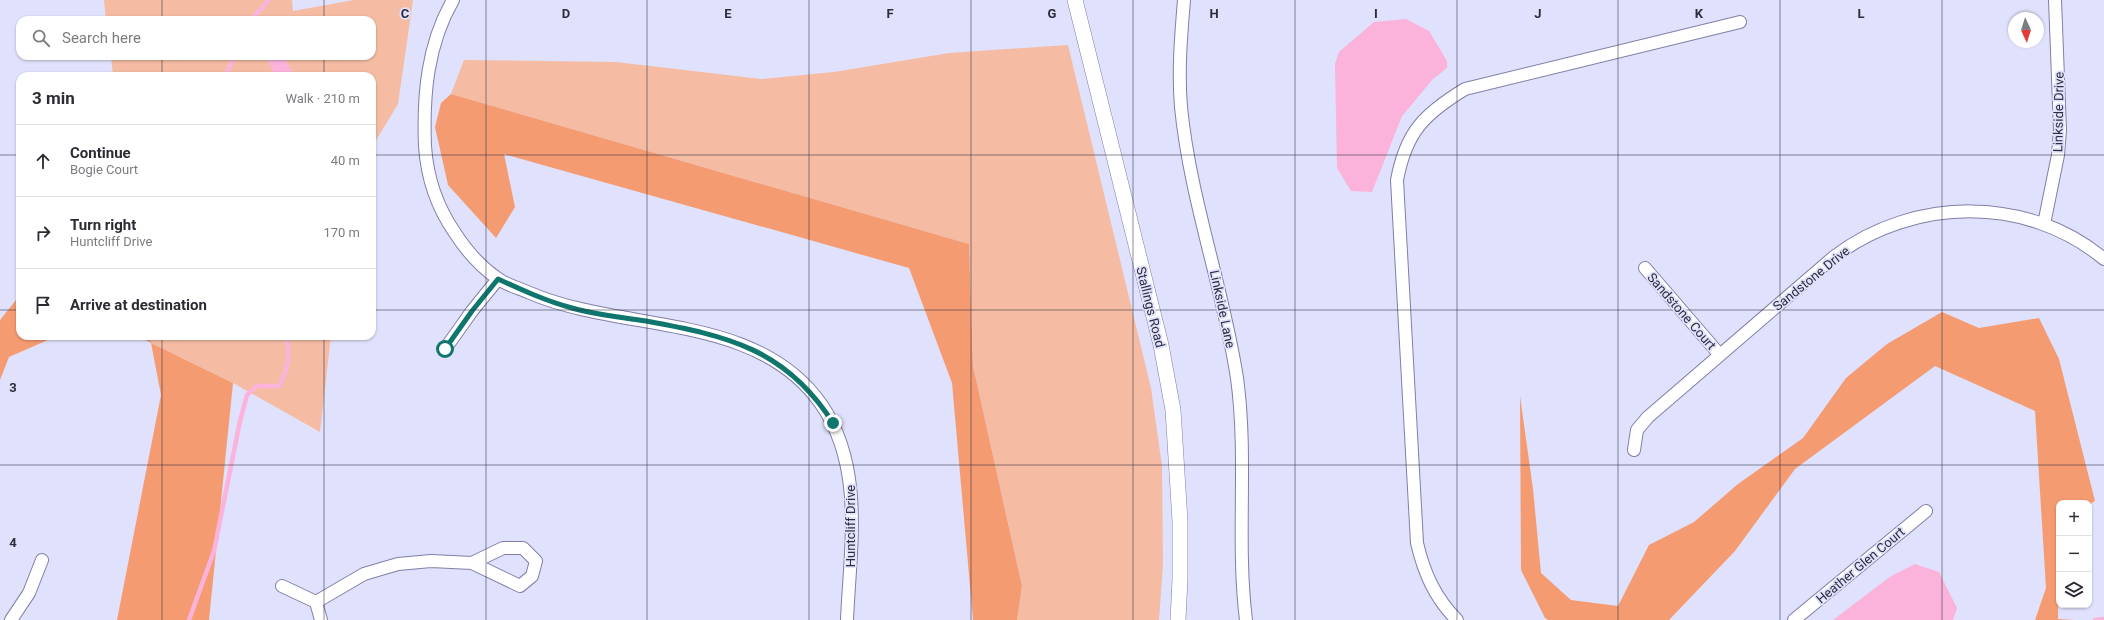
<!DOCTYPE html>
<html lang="en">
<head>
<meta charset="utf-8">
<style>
  :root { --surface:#fff; --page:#f2f2f3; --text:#2b2b33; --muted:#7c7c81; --line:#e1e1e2 }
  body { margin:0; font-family:Roboto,sans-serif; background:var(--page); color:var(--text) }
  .controls { position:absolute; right:12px; bottom:12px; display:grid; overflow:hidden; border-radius:8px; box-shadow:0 1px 3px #0004 }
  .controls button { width:36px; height:36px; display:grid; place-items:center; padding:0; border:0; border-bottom:1px solid var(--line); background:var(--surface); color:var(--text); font:20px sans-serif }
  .compass { position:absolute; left:2008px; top:12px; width:36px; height:36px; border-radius:50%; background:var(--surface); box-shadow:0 1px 3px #0004; rotate:176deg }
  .stop { position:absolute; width:12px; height:12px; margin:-9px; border:3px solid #0f766e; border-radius:50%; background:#fff }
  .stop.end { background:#0f766e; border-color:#fff; box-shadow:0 1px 4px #0008 }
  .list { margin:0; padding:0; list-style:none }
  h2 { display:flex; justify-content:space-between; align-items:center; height:52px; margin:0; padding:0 16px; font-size:17px }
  h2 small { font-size:13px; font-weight:400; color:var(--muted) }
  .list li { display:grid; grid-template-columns:26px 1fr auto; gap:12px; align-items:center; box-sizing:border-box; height:72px; padding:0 16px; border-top:1px solid var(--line) }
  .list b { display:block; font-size:15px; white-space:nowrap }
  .list p { margin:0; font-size:13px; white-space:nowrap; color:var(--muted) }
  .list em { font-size:13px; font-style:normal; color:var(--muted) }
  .icon { flex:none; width:22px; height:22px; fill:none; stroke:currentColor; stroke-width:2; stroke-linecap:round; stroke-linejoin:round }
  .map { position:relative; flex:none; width:2104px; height:620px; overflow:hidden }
  .search { position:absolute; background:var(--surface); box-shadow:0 1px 3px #0004; left:16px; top:16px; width:360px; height:44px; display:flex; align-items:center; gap:10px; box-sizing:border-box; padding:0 14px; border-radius:12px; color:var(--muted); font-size:15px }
  .panel { position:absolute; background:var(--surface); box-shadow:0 1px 3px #0004; left:16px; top:72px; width:360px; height:268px; border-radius:12px }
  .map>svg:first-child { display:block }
  .green { fill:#f5bca3 }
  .forest { fill:#f59b72 }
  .water { fill:#fbb3db }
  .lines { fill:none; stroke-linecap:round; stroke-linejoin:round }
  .stream { stroke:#fbb3db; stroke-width:4.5 }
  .minor-casing { stroke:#807fa9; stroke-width:14 }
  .tertiary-casing { stroke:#807fa9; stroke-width:16 }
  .minor { stroke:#fff; stroke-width:12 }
  .tertiary { stroke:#fff; stroke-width:15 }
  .route { stroke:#0f766e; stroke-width:5 }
  .grid { fill:none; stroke:#2d2d3e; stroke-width:1; stroke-opacity:0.55 }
  .labels { text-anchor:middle; stroke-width:3.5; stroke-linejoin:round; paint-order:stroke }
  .street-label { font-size:13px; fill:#2d2d3e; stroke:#e0e1fc }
  .grid-label { font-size:13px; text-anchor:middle; font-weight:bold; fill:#2d2d3e; stroke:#e0e1fc; stroke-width:3.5; stroke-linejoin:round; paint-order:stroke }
</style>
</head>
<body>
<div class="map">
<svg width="2104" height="620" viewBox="0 0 2104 620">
  <rect width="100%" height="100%" fill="#e0e1fc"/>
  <g class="green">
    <polygon points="104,0 292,0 293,11 354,0 413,0 398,104 372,147 372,76 113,76 111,56 372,56 372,20 106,20"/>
    <polygon points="1068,45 1151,388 1162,466 1163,564 1159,620 1017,620 1022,586 973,366 969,244 451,94 464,60 616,62 761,79 834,72 949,53"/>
    <polygon points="150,336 331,336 320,432 233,383 151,343"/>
  </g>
  <g class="forest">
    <polygon points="451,94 969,244 973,366 1022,586 1017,620 973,620 952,383 909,268 504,154 515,207 496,238 448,185 435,127 441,103"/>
    <polygon points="20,295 20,336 57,336 9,357 0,380 0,320"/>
    <polygon points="1942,312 1979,328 2039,318 2059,359 2095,501 2089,505 2089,503 2059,503 2058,619 2074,620 2035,620 2046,588 2035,411 1935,366 1795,469 1735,551 1669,620 1548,620 1545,618 1521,570 1520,396 1533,489 1541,573 1571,600 1618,606 1649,545 1694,522 1738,484 1803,438 1846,378 1887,344"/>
    <polygon points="139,336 150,336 151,343 233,383 209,620 117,620 161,395 151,343"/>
  </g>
  <g class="water">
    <polygon points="1406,19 1429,31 1447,61 1447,68 1433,79 1402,116 1372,192 1351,191 1337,168 1335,64 1339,52 1374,22"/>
    <polygon points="266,56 283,56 295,76 275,76"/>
    <polygon points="1915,564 1939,572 1957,608 1953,620 1833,620 1891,576"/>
  </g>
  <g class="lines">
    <g class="stream">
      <polyline points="251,20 269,0"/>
      <polyline points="225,76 235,56"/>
      <path d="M189,620l25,-69 26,-130 7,-26 10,-9h22c10,-17 10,-31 8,-50"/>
      <polyline points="2095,620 2104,619"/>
    </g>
    <g class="minor-casing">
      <g id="minor">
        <path d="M453,0c-26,45 -30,96 -28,146 2,31 12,61 30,87 11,17 26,34 42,45 9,7 22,10 33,15 93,40 227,19 291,111 44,63 29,144 26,216"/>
        <path d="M1184,0c-3,36 -6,71 -3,107 9,92 42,180 56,271 11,80 -1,162 9,242"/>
        <polyline points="2044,224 2058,155 2060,130 2055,0"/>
        <polyline points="1645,268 1719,354"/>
        <polyline points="445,349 472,311 498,279"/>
        <path d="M1634,450l3,-20 11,-13 187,-161c79,-59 192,-61 269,3"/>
        <polyline points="282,586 316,602 321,620"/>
        <polyline points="316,602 364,574 398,564 431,561 472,563 520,586 532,576 536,561 523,548 503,548 472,563"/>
        <polyline points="11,620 29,593 42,560"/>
        <path d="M1457,620c-22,-22 -33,-47 -40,-77l-20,-363c9,-48 27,-66 68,-91l275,-67"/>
        <polyline points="1794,620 1926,511"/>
      </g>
    </g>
    <g class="tertiary-casing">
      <polyline id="tertiary" points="1075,0 1161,345 1173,410 1180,521 1180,579 1178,620"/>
    </g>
    <use href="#minor" class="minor"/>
    <use href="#tertiary" class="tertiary"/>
  </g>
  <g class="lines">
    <path class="route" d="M445,349l27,-38 26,-32c24,11 48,22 74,29 24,7 49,9 74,13 82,15 140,28 187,102"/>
  </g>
  <path class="grid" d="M162,0v20M324,0v20M486,0v620M647,0v620M809,0v620M971,0v620M1133,0v620M1295,0v620M1457,0v620M1618,0v620M1780,0v620M1942,0v620M162,56v20M324,56v20M0,155h20M372,155h1732M0,310h20M372,310h1732M162,336v284M324,336v284M0,465h2104"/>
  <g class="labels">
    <g class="street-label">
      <text transform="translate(2058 112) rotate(-89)" y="5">Linkside Drive</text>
      <text transform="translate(1811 278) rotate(-39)" y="5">Sandstone Drive</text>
      <text transform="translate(1151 307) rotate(76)" y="5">Stallings Road</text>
      <text transform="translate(1223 309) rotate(78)" y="5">Linkside Lane</text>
      <text transform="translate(1682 311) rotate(49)" y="5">Sandstone Court</text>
      <text transform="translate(850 526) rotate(-90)" y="5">Huntcliff Drive</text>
      <text transform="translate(1860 565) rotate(-40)" y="5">Heather Glen Court</text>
    </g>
  </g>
  <g class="grid-label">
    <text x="405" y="18">C</text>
    <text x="566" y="18">D</text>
    <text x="728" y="18">E</text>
    <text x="890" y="18">F</text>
    <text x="1052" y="18">G</text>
    <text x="1214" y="18">H</text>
    <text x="1376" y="18">I</text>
    <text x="1538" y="18">J</text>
    <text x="1699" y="18">K</text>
    <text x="1861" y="18">L</text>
    <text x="13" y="392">3</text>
    <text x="13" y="547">4</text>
  </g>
</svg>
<div class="controls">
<button>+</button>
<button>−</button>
<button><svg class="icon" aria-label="layers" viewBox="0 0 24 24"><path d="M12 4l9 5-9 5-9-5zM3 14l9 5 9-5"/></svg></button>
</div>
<svg class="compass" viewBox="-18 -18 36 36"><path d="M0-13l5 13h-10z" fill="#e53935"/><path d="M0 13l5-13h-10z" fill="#7c7c81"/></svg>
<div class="stop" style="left:445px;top:349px"></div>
<div class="stop end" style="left:833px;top:423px"></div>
<div class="search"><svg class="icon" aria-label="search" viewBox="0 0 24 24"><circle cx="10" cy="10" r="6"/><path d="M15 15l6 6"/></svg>Search here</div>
<section class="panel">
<h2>3 min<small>Walk · 210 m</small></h2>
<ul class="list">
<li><svg class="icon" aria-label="ahead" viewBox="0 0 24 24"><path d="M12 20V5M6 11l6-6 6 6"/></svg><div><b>Continue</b><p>Bogie Court</p></div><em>40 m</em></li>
<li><svg class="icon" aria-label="right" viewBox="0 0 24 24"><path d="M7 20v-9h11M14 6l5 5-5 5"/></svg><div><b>Turn right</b><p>Huntcliff Drive</p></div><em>170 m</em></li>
<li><svg class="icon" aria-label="arrive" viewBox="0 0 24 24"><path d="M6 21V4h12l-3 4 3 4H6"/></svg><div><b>Arrive at destination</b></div></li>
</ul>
</section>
</div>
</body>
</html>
